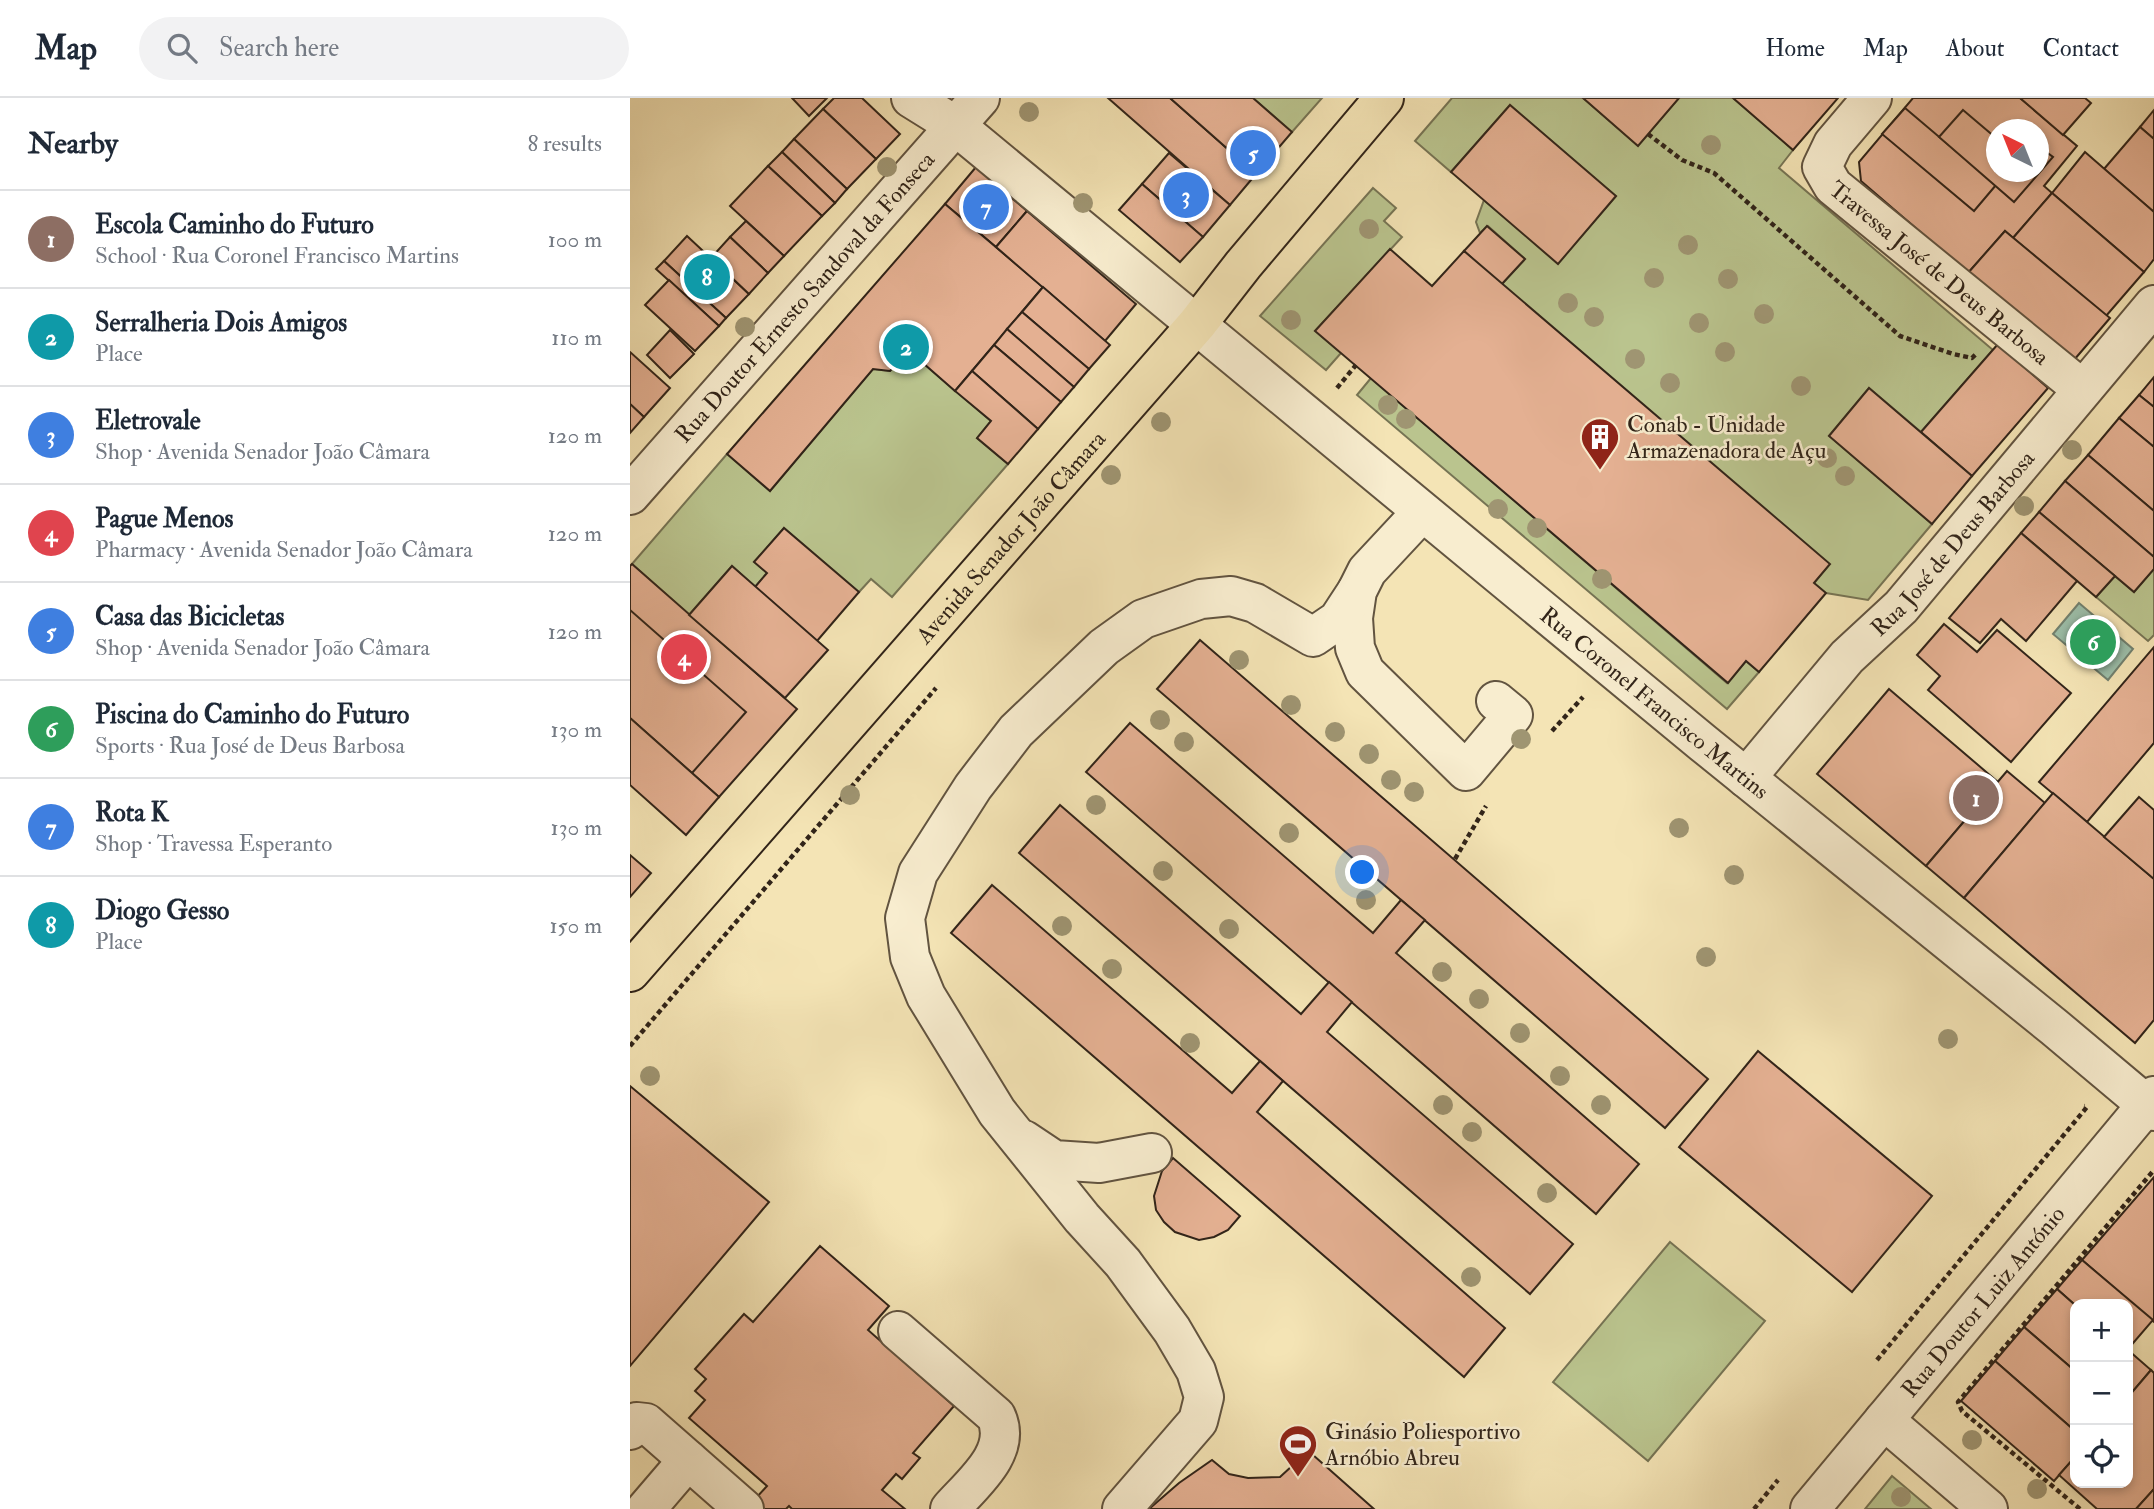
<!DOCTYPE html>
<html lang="en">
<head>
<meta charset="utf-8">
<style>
  :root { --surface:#fff; --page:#f2f2f3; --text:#1f2937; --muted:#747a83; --line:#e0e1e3; --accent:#ea580c }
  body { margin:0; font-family:"IM FELL Double Pica",serif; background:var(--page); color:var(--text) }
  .controls { position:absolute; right:21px; bottom:21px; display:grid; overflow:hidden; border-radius:14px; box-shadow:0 4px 10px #0003 }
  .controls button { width:63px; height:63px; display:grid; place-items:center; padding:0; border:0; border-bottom:2px solid var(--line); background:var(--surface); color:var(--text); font:35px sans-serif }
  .compass { position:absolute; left:1356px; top:21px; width:63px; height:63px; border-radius:50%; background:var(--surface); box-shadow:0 4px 10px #0003; rotate:317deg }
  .you { position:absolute; left:733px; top:775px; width:24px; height:24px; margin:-18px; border:5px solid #fff; border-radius:50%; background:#1a73e8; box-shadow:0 0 0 10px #1a73e833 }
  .badge { display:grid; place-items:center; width:46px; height:46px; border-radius:50%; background:var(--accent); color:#fff; font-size:23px; font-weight:700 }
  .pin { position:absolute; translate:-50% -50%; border:4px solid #fff; box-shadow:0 2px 7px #0006 }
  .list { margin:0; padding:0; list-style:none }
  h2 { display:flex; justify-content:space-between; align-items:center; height:91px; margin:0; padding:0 28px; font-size:30px }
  h2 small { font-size:23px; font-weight:400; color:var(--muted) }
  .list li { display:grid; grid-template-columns:46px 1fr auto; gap:21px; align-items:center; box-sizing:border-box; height:98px; padding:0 28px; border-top:2px solid var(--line) }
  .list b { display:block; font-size:26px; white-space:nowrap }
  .list p { margin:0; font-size:23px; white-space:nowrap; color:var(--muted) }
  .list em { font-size:23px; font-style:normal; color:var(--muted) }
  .icon { flex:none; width:38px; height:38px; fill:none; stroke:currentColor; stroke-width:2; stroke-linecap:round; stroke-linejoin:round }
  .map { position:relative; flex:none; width:1524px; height:1411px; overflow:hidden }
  header { display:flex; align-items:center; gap:42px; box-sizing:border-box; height:98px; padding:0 35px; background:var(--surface); border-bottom:2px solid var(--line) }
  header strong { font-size:33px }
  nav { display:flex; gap:38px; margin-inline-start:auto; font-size:24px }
  .search { width:490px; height:63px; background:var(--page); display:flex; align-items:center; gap:18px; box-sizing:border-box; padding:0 24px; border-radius:38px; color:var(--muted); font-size:26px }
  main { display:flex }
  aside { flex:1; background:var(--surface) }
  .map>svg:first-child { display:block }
  .green { fill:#bac48e; stroke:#767454; stroke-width:2 }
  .water { fill:#9cbfaa; stroke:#718170; stroke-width:2 }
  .building { fill:#e4b092; stroke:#312419; stroke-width:2; fill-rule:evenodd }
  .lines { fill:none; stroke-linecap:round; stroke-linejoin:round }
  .minor-casing { stroke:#625440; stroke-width:42 }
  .major-casing { stroke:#312419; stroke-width:42 }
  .path { stroke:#312419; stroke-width:4.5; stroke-dasharray:5 3.5; stroke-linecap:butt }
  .minor { stroke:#f8edcf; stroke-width:38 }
  .major { stroke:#f4e4b5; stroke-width:38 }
  .tree { fill:#9f9572 }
  .labels { text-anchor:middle; stroke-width:5; stroke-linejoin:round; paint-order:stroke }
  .street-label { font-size:23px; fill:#312419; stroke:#f8edcf }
  .poi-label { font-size:23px; fill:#312419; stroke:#f8edcf; text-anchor:start }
</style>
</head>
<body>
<header>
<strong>Map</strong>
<div class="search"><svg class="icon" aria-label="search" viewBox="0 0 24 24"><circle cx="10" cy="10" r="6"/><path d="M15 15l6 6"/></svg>Search here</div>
<nav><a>Home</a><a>Map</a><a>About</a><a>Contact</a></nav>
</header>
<main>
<aside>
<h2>Nearby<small>8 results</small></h2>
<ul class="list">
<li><span class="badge" style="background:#8d6e63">1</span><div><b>Escola Caminho do Futuro</b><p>School · Rua Coronel Francisco Martins</p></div><em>100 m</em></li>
<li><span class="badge" style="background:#0f9aa8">2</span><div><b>Serralheria Dois Amigos</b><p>Place</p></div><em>110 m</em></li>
<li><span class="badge" style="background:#3f7fe0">3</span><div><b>Eletrovale</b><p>Shop · Avenida Senador João Câmara</p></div><em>120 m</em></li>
<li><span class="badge" style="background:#e0444e">4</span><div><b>Pague Menos</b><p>Pharmacy · Avenida Senador João Câmara</p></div><em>120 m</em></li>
<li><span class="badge" style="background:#3f7fe0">5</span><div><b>Casa das Bicicletas</b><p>Shop · Avenida Senador João Câmara</p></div><em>120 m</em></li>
<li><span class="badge" style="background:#2e9e5b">6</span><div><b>Piscina do Caminho do Futuro</b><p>Sports · Rua José de Deus Barbosa</p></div><em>130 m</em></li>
<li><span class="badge" style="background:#3f7fe0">7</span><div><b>Rota K</b><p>Shop · Travessa Esperanto</p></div><em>130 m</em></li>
<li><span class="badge" style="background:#0f9aa8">8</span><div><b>Diogo Gesso</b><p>Place</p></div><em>150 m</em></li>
</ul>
</aside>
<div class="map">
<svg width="1524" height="1411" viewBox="0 0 1524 1411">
  <rect width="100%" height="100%" fill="#f4e4b5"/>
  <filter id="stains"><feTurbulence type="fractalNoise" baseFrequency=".00286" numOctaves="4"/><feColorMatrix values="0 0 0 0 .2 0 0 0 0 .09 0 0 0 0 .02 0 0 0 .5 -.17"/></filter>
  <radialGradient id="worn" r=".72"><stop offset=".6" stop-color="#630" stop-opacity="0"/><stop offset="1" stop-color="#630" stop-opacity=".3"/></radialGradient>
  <g class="green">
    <polygon points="623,0 692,0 662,34"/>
    <polygon points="822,0 953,0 1008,47 1049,0 1103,0 1163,52 1149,70 1363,252 1291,334 1239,290 1199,338 1302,426 1238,502 1196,495 1184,485 1199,466 871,187 895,161 858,128 850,135 846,124 854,102 928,165 986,98 880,7 821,74 785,43"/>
    <polygon points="743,90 766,110 754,123 772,139 685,233 711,255 696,272 630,218"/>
    <polygon points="278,252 361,323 347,340 378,366 262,499 241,481 229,494 154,430 124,464 137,475 125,489 102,468 59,517 2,466 97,356 140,393 243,271 260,273"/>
    <polygon points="741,280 1097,585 1116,563 1129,574 1097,611 727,297"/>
    <polygon points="1524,471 1524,537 1518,543 1466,499 1485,478 1504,494"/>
    <polygon points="1040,1144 1135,1223 1018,1363 923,1284"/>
    <polygon points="1262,1378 1301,1411 1235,1411"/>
  </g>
  <polygon class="water" points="1449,505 1503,551 1478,582 1423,536"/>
  <g class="building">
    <polygon points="162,0 197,0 179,18"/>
    <polygon points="204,0 232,0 270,36 246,61 193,11"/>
    <polygon points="478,0 540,0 626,76 600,107"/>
    <polygon points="540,0 623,0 662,34 626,76"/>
    <polygon points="953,0 1049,0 1008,48"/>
    <polygon points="1103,0 1208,0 1163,52"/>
    <path d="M1283,0h107l57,48 -33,40 8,7 -39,45 -8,-7 -37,42 -107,-92 -2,-19zM1366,32h42v42h-42z"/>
    <polygon points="1390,0 1455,0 1461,5 1433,37"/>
    <polygon points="880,7 986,98 928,166 821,74"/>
    <polygon points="1275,10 1366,87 1344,113 1252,36"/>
    <polygon points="193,11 246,61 217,91 164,41"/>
    <polygon points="1333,12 1366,40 1366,74 1408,74 1408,48 1423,59 1384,104 1309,39"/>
    <polygon points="1524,12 1524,41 1510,29"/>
    <polygon points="1510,29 1524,41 1524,114 1474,71"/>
    <polygon points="164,41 217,91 205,105 152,54"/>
    <polygon points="152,54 205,105 192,118 138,68"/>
    <polygon points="1455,54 1524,114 1524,161 1514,174 1422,95"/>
    <polygon points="539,55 600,107 573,139 512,86"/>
    <polygon points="138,68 192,118 154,158 100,108"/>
    <polygon points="346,69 397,113 366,149 315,106"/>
    <polygon points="512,86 573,139 550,164 489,112"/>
    <polygon points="1422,95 1514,174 1476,218 1383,140"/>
    <polygon points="315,106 413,189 325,293 278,252 260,273 243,271 140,393 97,356"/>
    <polygon points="397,113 506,206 475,243 366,149"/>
    <polygon points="116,123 154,158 138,175 100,139"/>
    <polygon points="857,128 895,161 871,187 834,153"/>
    <polygon points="1375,133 1480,220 1444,262 1338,175"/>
    <polygon points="57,138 119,196 96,220 34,163"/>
    <polygon points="100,139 138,175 119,196 81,160"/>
    <polygon points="760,151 802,188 834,153 1200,466 1184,485 1196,495 1129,574 1116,563 1098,585 685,233"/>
    <polygon points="34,163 96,220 89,228 26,171"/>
    <polygon points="39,182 89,228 65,253 15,207"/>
    <polygon points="413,189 480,247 459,271 392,214"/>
    <polygon points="392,214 459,271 444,289 377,231"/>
    <polygon points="377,231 444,289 431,304 364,247"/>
    <polygon points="40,232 64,256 40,280 17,257"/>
    <polygon points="1368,246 1418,290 1342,378 1291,334"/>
    <polygon points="364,247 431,304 408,331 342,273"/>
    <polygon points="0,254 40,290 14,319 0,306"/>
    <polygon points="342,273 408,331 378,366 347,340 361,323 325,293"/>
    <polygon points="1524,279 1524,309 1509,297"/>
    <polygon points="1239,290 1342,378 1302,426 1199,338"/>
    <polygon points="1509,297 1524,309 1524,349 1489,320"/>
    <polygon points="0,306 14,319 0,335"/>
    <polygon points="1489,320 1524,349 1524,413 1458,357"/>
    <polygon points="1458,357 1524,413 1524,459 1435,383"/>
    <polygon points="1435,383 1524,459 1524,471 1504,494 1409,414"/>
    <polygon points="1409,414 1485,478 1466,499 1391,435"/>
    <polygon points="154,430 229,494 187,543 125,489 137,475 124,464"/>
    <polygon points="1391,435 1447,483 1396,543 1371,521 1350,545 1319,520"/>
    <polygon points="2,466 167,611 89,699 0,620 0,468"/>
    <polygon points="102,468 198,552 155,600 59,517"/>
    <polygon points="0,512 116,614 62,675 0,620"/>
    <polygon points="1314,526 1347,554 1367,532 1441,595 1381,664 1298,592 1310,578 1287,557"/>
    <polygon points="570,542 1078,981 1035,1030 527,591"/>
    <polygon points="1524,549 1524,645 1457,724 1409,684"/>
    <polygon points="1259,591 1368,684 1296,768 1187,676"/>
    <polygon points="0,620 89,699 56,737 0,687"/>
    <polygon points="500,625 743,835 771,802 795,822 766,855 1009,1066 966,1116 456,674"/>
    <polygon points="1377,673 1415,705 1334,800 1296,768"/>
    <polygon points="1423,695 1524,781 1524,922 1505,945 1334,800"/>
    <polygon points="1509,699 1524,712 1524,781 1474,739"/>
    <polygon points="430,707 671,916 699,884 722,904 697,934 943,1146 900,1196 389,755"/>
    <polygon points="0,757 21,775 0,799"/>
    <polygon points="362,787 602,995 630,963 653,983 627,1014 875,1230 834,1279 321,835"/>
    <polygon points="1128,953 1302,1098 1222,1194 1049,1049"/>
    <polygon points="0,988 139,1104 0,1268"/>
    <polygon points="543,1060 610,1118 598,1132 584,1139 569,1142 545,1134 534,1124 526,1112 524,1098 532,1073"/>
    <polygon points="1524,1079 1524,1224 1452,1162"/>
    <polygon points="190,1148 259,1208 238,1232 324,1308 283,1355 290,1360 272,1381 266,1376 252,1392 275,1411 162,1411 159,1408 156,1411 116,1411 137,1388 59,1320 75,1302 65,1293 76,1281 65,1271 114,1216 123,1224"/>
    <polygon points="1452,1162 1523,1222 1498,1251 1498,1206 1445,1207 1427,1191"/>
    <polygon points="1427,1191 1445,1207 1445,1273 1394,1229"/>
    <polygon points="1394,1229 1445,1273 1445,1333 1365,1263"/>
    <polygon points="1498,1252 1521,1272 1498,1299"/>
    <polygon points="1365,1263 1445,1333 1445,1359 1424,1383 1331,1303"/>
    <polygon points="1521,1272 1524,1275 1524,1391 1506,1411 1467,1411 1429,1377 1445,1359 1445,1385 1498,1385 1498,1299"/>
    <polygon points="674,1349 744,1411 519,1411 549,1385 582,1362 599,1376 618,1380 650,1379 663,1367"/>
    <polygon points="1524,1391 1524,1411 1506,1411"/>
  </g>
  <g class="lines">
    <g class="minor-casing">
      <g id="minor">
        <path id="s1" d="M281,0l45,28 747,617 351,284 100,84"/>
        <path id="s2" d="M1242,0l-39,46 -11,23 11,19 249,203"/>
        <path id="s3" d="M0,397l350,-397"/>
        <polyline points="792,414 737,473 727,493 723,520 725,550 735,574 836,673 883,617 866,603"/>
        <path id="s4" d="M1116,680l101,-121 54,-50 253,-302"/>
        <polyline points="394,1042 424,1062 469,1065 522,1055"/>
        <path d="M268,1233l98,85c17,36 -24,68 -46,93"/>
        <polyline points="1254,1322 1358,1411"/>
        <polyline points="0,1332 7,1324 16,1325 114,1411"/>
        <polyline points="16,1411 58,1362"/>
        <polyline points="492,1411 568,1323 574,1299 566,1273 542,1232 493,1165 452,1120 367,1014 296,898 280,859 275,820 288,775 343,689 386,633 474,549 513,521 571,501 601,498 625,505 683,539 708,522 727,493"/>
        <path id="s5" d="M1180,1411l344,-413"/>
      </g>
    </g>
    <g class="major-casing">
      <g id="major">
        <path id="s6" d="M0,874l567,-648 46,-59 141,-167"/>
      </g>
    </g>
    <g class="path">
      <polyline points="1018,36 1052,62 1084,75 1270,238 1323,256 1342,260 1346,256"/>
      <polyline points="707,290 726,267"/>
      <polyline points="922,633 953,599"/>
      <polyline points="825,761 856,708"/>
      <polyline points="0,948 306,590"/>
      <polyline points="1247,1262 1457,1009 1454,1008"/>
      <polyline points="1124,1411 1148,1382"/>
      <polyline points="1450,1411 1332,1313 1328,1304 1524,1072"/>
    </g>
    <use href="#minor" class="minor"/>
    <use href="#major" class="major"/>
  </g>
  <g class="tree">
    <circle cx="399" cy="14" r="10"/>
    <circle cx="1081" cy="47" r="10"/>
    <circle cx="257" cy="69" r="10"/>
    <circle cx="453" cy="105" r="10"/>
    <circle cx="739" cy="131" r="10"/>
    <circle cx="1058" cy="147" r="10"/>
    <circle cx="1024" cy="180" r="10"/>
    <circle cx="1098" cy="181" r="10"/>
    <circle cx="938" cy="205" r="10"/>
    <circle cx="1134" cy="216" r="10"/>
    <circle cx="964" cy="219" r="10"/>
    <circle cx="661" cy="222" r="10"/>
    <circle cx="1069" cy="225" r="10"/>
    <circle cx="115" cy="229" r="10"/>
    <circle cx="1095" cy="254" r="10"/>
    <circle cx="1005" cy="261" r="10"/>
    <circle cx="1040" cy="285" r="10"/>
    <circle cx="1171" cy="288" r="10"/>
    <circle cx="758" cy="307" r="10"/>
    <circle cx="776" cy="321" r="10"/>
    <circle cx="531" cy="324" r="10"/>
    <circle cx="1442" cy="352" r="10"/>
    <circle cx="1197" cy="360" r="10"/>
    <circle cx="481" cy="377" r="10"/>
    <circle cx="1215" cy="378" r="10"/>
    <circle cx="1394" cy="408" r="10"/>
    <circle cx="868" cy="411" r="10"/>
    <circle cx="907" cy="430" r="10"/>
    <circle cx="972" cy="481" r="10"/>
    <circle cx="609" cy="562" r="10"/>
    <circle cx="661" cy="607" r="10"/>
    <circle cx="530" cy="622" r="10"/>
    <circle cx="705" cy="634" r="10"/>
    <circle cx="891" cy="641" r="10"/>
    <circle cx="554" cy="644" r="10"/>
    <circle cx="739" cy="656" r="10"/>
    <circle cx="761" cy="682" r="10"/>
    <circle cx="784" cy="694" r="10"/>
    <circle cx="220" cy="697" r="10"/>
    <circle cx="466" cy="707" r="10"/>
    <circle cx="1049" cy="730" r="10"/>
    <circle cx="659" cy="735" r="10"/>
    <circle cx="533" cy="773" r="10"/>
    <circle cx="1104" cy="777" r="10"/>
    <circle cx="736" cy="802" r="10"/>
    <circle cx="432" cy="828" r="10"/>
    <circle cx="599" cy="831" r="10"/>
    <circle cx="1076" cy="859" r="10"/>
    <circle cx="482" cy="871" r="10"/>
    <circle cx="812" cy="874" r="10"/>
    <circle cx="849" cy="901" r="10"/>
    <circle cx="890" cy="935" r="10"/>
    <circle cx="1318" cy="941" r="10"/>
    <circle cx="560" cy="945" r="10"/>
    <circle cx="20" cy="978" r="10"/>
    <circle cx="930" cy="978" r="10"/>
    <circle cx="813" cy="1007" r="10"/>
    <circle cx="971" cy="1007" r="10"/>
    <circle cx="842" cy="1034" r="10"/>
    <circle cx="917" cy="1095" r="10"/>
    <circle cx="841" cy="1179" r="10"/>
    <circle cx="1342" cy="1342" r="10"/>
    <circle cx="1407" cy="1391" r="10"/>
    <circle cx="1271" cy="1399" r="10"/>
  </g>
  <defs>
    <g id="building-pin" transform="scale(2.0125)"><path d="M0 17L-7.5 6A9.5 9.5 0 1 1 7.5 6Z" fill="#8f2418" stroke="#f8edcf"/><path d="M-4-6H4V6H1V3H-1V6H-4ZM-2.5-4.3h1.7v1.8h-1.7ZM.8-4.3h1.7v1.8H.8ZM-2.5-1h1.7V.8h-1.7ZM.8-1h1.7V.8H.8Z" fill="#fff"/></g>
    <g id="stadium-pin" transform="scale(2.0125)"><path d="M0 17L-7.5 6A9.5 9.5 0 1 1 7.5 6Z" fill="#8f2418" stroke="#f8edcf"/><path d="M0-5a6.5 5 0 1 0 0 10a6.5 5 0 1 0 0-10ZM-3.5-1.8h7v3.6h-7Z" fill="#fff"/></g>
  </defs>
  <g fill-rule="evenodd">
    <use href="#building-pin" x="970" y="339"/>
    <use href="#stadium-pin" x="668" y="1346"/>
  </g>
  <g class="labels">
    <g class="street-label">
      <text dy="8" stroke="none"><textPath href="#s2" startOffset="245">Travessa José de Deus Barbosa</textPath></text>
      <text dy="8" stroke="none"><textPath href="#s3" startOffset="264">Rua Doutor Ernesto Sandoval da Fonseca</textPath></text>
      <text dy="8" stroke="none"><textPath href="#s6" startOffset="578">Avenida Senador João Câmara</textPath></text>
      <text dy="8" stroke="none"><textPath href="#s4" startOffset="313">Rua José de Deus Barbosa</textPath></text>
      <text dy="8" stroke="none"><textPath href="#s1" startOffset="959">Rua Coronel Francisco Martins</textPath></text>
      <text dy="8" stroke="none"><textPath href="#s5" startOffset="270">Rua Doutor Luiz António</textPath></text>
    </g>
    <g class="poi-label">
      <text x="997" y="334">Conab - Unidade<tspan x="997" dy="26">Armazenadora de Açu</tspan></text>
      <text x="695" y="1341">Ginásio Poliesportivo<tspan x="695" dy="26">Arnóbio Abreu</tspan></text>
    </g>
  </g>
  <rect width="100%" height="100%" filter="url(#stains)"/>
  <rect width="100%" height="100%" fill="url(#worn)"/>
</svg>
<div class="controls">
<button>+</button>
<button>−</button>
<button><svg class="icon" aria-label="locate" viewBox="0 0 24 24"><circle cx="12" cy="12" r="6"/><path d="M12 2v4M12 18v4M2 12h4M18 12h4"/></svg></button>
</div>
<svg class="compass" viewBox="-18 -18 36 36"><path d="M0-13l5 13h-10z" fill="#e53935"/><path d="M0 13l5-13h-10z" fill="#747a83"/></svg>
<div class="you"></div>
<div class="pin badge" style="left:1346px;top:700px;background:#8d6e63">1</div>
<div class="pin badge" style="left:276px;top:249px;background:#0f9aa8">2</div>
<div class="pin badge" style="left:556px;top:97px;background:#3f7fe0">3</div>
<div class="pin badge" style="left:54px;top:559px;background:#e0444e">4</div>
<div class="pin badge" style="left:623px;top:55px;background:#3f7fe0">5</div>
<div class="pin badge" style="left:1463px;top:544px;background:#2e9e5b">6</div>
<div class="pin badge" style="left:356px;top:109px;background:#3f7fe0">7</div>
<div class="pin badge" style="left:77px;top:179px;background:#0f9aa8">8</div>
</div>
</main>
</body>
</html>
